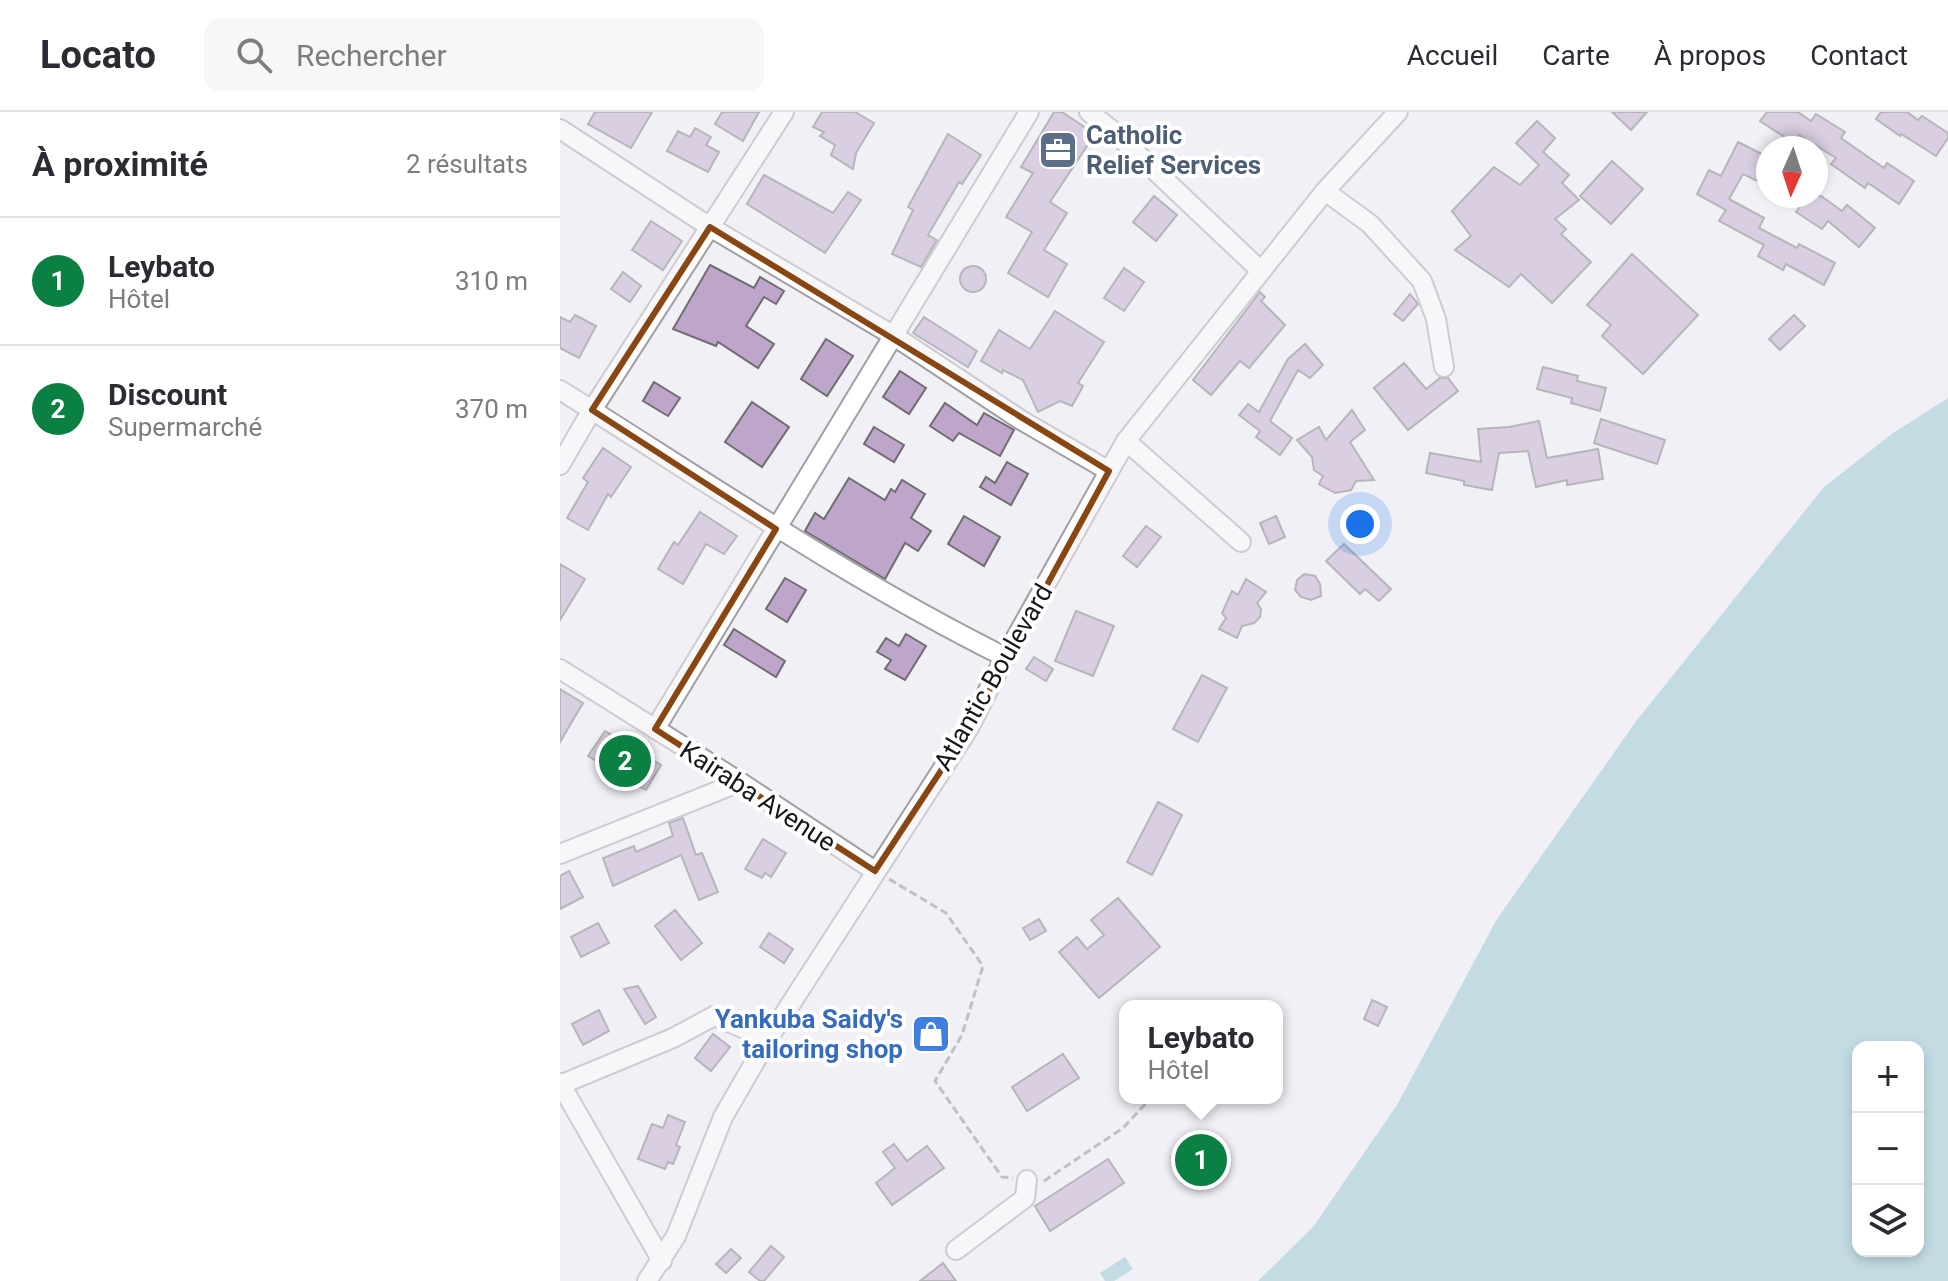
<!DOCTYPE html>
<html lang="fr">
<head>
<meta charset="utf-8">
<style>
  :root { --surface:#fff; --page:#f7f7f7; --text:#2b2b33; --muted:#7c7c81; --line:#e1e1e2; --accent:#0b8043 }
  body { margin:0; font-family:Roboto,sans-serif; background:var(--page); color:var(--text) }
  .controls { position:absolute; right:24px; bottom:24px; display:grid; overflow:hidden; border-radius:16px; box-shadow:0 4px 12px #0003 }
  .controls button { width:72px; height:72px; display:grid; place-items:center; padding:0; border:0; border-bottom:2px solid var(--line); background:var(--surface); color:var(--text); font:40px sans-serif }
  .compass { position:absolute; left:1196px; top:24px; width:72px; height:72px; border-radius:50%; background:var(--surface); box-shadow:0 4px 12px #0003; rotate:183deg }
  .you { position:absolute; left:800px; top:412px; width:28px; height:28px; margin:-20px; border:6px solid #fff; border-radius:50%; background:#1a73e8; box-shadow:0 0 0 12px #1a73e833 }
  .badge { display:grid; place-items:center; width:52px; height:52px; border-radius:50%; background:var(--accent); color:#fff; font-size:26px; font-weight:700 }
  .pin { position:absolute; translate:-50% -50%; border:4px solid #fff; box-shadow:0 2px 8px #0006 }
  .popup { position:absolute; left:559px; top:888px; width:164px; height:104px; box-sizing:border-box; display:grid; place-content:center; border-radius:16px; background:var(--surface); filter:drop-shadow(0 2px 6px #0005); font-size:26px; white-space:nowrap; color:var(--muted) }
  .popup b { font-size:30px; color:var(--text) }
  .popup::after { content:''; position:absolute; left:50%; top:100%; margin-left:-16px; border:16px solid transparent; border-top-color:var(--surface) }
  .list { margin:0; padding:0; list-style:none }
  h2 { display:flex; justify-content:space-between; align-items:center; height:104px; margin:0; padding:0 32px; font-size:34px }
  h2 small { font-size:26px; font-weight:400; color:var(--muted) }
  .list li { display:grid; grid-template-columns:52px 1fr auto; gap:24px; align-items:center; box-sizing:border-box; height:128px; padding:0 32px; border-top:2px solid var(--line) }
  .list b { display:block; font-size:30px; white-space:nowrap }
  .list p { margin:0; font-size:26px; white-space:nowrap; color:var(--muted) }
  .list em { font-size:26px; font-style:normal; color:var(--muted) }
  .icon { flex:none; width:44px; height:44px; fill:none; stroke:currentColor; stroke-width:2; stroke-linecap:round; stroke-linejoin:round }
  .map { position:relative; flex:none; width:1388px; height:1169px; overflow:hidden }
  header { display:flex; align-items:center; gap:48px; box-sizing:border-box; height:112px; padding:0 40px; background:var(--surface); border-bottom:2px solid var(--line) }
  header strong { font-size:38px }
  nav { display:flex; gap:44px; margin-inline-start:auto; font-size:28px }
  .search { width:560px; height:72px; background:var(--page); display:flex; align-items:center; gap:20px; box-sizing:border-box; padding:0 28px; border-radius:16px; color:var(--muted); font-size:30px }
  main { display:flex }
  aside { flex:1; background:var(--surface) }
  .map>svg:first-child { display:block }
  .water { fill:#8dc3ce; fill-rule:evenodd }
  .building { fill:#bea6cb; stroke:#706d71; stroke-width:2 }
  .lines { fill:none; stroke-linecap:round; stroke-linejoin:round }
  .minor-casing { stroke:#a0a0a5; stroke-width:22 }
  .path { stroke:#868589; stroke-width:3; stroke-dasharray:8 4; stroke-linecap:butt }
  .minor { stroke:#fff; stroke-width:18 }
  .marked { fill:none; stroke:#884712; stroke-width:6; stroke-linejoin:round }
  .labels { text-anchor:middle; stroke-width:8; stroke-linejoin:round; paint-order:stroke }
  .service-label { font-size:26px; font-weight:bold; fill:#4e5e75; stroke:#fff; text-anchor:start }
  .street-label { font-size:26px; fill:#171719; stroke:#fff }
  .shop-label { font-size:26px; font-weight:bold; fill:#366cbe; stroke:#fff; text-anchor:end }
</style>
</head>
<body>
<header>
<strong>Locato</strong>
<div class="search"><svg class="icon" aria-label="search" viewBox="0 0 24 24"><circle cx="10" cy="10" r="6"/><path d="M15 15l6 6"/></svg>Rechercher</div>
<nav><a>Accueil</a><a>Carte</a><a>À propos</a><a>Contact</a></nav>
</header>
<main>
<aside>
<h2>À proximité<small>2 résultats</small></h2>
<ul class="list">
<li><span class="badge">1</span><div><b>Leybato</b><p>Hôtel</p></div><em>310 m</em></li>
<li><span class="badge">2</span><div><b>Discount</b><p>Supermarché</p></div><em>370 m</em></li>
</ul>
</aside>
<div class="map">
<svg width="1388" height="1169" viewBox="0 0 1388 1169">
  <rect width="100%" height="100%" fill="#f1f0f6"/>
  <g class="water">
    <path d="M1388,286v883h-690l55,-54 84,-122 100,-186 140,-199 187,-233 69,-54zM1298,935h60v204h-60z"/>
    <polygon points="565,1145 573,1157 554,1169 545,1169 540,1161"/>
  </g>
  <g class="building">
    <polygon points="35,0 92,0 71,36 28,12"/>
    <polygon points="162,0 199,0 183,29 155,12"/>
    <polygon points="262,0 295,0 314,11 296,41 293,57 271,43 275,33 260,24 264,20 253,15"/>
    <polygon points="494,0 502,0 535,22 490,90 507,101 484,138 507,152 488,185 448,161 472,120 446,105 473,61 461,55"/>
    <polygon points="1052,0 1087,0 1071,18"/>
    <polygon points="1207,0 1238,0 1251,9 1256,2 1285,20 1281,26 1324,56 1327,51 1354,69 1339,92 1308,71 1305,76 1271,52 1276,46 1239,23 1234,31 1200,9"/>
    <polygon points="1321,0 1347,0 1358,8 1362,4 1388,21 1388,26 1376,44 1341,22 1340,24 1316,7"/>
    <polygon points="977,9 995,26 983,40 1009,63 1002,71 1019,88 995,107 1006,117 1001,122 1031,150 992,191 961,162 949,175 895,138 911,124 892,99 934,55 960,73 979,53 956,31"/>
    <polygon points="135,16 151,25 146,33 159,40 148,60 107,39 118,19 130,25"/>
    <polygon points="388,22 421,43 402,72 399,70 368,123 377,128 361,155 332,142 353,98 348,95"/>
    <polygon points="1178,30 1208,45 1208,74 1183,62 1169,87 1204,106 1199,116 1237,136 1239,132 1275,151 1264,173 1226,152 1223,158 1198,144 1204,133 1159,109 1166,98 1137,82 1149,58 1161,64"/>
    <polygon points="1052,49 1083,77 1051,112 1020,84"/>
    <polygon points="204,63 273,101 288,80 301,88 265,141 187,92"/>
    <polygon points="594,84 617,103 596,129 573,110"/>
    <polygon points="1225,84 1261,84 1282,99 1287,93 1315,116 1299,135 1268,109 1262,117 1236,100 1241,93"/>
    <polygon points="91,109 122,129 103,158 72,138"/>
    <polygon points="1072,142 1138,203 1083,262 1042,224 1051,213 1027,193"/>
    <polygon points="150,153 194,176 200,165 224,179 216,192 204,185 186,214 214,232 198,256 158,230 156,234 113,217"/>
    <circle cx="413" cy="167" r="13"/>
    <polygon points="564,156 584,170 564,199 544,186"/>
    <polygon points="63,160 81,174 70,190 51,177"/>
    <polygon points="700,180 705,185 701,189 725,213 689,256 680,249 651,283 633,268"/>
    <polygon points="850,182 858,192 843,209 834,202"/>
    <polygon points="495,199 544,230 518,271 523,274 512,294 500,289 478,300 463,268 443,258 442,261 421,249 439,218 470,237"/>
    <polygon points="15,203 36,214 19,246 0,236 0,205 10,210"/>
    <polygon points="1234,203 1245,214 1220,238 1209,227"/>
    <polygon points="364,205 417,239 408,255 353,221"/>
    <polygon points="266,227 293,244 267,284 241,267"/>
    <polygon points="745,232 763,253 750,266 738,258 710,309 732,326 720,343 696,325 700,319 679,303 688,292 699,300 728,247"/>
    <polygon points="844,251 866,277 880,266 888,266 898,279 848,318 814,276"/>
    <polygon points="983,255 1018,264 1017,269 1046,276 1040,299 1011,291 1012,286 977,277"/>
    <polygon points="340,259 366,276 349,302 323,285"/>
    <polygon points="94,270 120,286 108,304 83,289"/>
    <polygon points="192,290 229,315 202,355 165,330"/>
    <polygon points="385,291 417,313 424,301 454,318 440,344 399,321 393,329 370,314"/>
    <polygon points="792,298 805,318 790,330 814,368 796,369 791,378 775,381 759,372 763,364 754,358 752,345 737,328 759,315 766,328"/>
    <polygon points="1041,307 1105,328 1097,352 1034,331"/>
    <polygon points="979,309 987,346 1038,337 1043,367 1007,373 1007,368 976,375 968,339 939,341 932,378 904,373 904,369 866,361 870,341 921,350 918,317 949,315"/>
    <polygon points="314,315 344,333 334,350 304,332"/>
    <polygon points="43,336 71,355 51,385 48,382 28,418 7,406 28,370 23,366"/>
    <polygon points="447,350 468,362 451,393 420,375 426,365 435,371"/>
    <polygon points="289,366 325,388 331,377 335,380 342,368 365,382 351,406 371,419 358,439 345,431 325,467 245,419 255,401 264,407"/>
    <polygon points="140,400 177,424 164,442 146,432 123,472 98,457 114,430 118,433"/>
    <polygon points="404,404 440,425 424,454 388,432"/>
    <polygon points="716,404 725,425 709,432 700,411"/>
    <polygon points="586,414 601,425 577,455 563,444"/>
    <polygon points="784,432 831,477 819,489 805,477 800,482 766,449"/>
    <polygon points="0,452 25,467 0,508"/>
    <polygon points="744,462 755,464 760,472 761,484 751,488 741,485 735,478 737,468"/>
    <polygon points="225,466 246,478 227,510 206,497"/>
    <polygon points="686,467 706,480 697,491 701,497 700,505 694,511 682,514 677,526 659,517 666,506 662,501 672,479 678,483"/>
    <polygon points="516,499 554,514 533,564 495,549"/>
    <polygon points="174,517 225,549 216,565 164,533"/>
    <polygon points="346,522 366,534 345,568 325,557 331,548 317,540 326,526 339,534"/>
    <polygon points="474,545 493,557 486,569 466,557"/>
    <polygon points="642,563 667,576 638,630 613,617"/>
    <polygon points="0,577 23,591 0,630"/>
    <polygon points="45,619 101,653 86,678 28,644"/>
    <polygon points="598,690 622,703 592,763 567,750"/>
    <polygon points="123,706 136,743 142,741 158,780 139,788 121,743 53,774 43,746 74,734 76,740 113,724 109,711"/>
    <polygon points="203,727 226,741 211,765 205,761 202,766 185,757"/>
    <polygon points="9,759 23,785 0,797 0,764"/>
    <polygon points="558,786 600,835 539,886 499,840 517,825 527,837 544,823 531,808"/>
    <polygon points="115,798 142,831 121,848 95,814"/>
    <polygon points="479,807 486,819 470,828 463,816"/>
    <polygon points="38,811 49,831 21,845 11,825"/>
    <polygon points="209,821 233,837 224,851 200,835"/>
    <polygon points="78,874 96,905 85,912 64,877"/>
    <polygon points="812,888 827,895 818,914 804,907"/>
    <polygon points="39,898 49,919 23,933 12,912"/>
    <polygon points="369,911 384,923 368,934 358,920"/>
    <polygon points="153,922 170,935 151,959 135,946"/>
    <polygon points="503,942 519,966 467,999 452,975"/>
    <polygon points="108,1003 125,1010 116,1033 120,1035 113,1052 108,1050 105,1057 78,1047 92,1012 103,1016"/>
    <polygon points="334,1032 347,1049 367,1034 384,1056 332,1093 316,1071 335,1056 323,1040"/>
    <polygon points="548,1047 564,1071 490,1119 475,1094"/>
    <polygon points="211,1134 224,1145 204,1169 200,1169 189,1160"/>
    <polygon points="171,1137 181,1146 166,1161 156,1152"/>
    <polygon points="383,1151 396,1169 360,1169"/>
  </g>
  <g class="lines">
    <g class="minor-casing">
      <g id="minor">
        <polyline points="529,0 553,19 701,159"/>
        <polyline points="0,17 150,115 334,224 461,308 549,359"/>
        <polyline points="765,79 810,112 862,169 876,207 884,255"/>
        <path d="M0,278c147,92 290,190 445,267"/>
        <polyline points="566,329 681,430"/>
        <polyline points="0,353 32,298 224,0"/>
        <polyline points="0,557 180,670 315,759"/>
        <polyline points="95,617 469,0"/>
        <polyline points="0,742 180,670"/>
        <polyline points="0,971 102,1149"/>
        <polyline points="0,973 113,926 154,904 208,927"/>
        <polyline points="396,1138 465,1086 467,1068"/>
        <polyline points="87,1169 116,1124 163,1005 208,927 409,616 445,545 566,329 765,79 838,0"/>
      </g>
    </g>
    <g class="path">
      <polyline points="329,767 386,801 423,854 402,923 375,969 442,1065 453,1066"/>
      <polyline points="484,1069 563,1016 591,986"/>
    </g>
    <use href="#minor" class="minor"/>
  </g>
  <path d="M0 0H1388V1169H0ZM150,115l399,244 -140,257 -94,143 -220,-142 121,-200 -184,-119z" fill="#f1f0f6" fill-opacity=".55" fill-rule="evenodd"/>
  <path class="marked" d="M150,115l399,244 -140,257 -94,143 -220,-142 121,-200 -184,-119z"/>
  <defs>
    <g id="office-square" transform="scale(2)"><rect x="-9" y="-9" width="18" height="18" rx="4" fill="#5c6f8a" stroke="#fff"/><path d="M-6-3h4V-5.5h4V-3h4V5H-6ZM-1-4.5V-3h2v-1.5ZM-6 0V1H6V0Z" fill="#fff"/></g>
    <g id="shop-square" transform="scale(2)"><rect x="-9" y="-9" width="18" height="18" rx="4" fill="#3f7fe0" stroke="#fff"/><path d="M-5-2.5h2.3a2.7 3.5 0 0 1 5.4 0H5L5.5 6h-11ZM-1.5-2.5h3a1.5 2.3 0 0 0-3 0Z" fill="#fff"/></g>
  </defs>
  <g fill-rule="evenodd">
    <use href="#office-square" x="498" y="38"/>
    <use href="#shop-square" x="371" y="922"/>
  </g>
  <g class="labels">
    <g class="service-label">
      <text x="526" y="32">Catholic<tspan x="526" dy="30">Relief Services</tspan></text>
    </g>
    <g class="street-label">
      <text transform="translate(433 565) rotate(-60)" y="9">Atlantic Boulevard</text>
      <text transform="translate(198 684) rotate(33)" y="9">Kairaba Avenue</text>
    </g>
    <g class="shop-label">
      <text x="343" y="916">Yankuba Saidy's<tspan x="343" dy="30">tailoring shop</tspan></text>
    </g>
  </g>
</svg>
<div class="controls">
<button>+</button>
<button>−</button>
<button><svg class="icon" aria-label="layers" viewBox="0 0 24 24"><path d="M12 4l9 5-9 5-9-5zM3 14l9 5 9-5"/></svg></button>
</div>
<svg class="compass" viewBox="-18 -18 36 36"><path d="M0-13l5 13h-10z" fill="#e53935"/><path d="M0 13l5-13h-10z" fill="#7c7c81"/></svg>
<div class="you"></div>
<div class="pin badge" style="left:641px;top:1048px">1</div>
<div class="popup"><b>Leybato</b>Hôtel</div>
<div class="pin badge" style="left:65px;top:649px">2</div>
</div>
</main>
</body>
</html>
